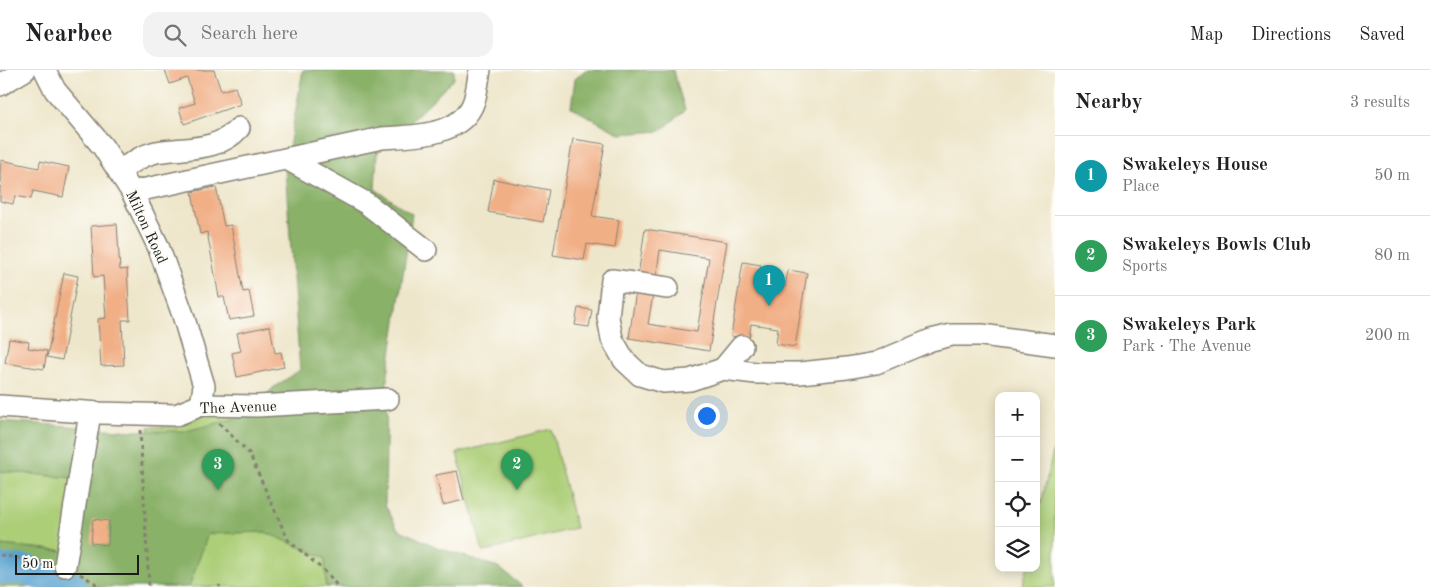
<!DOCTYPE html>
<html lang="en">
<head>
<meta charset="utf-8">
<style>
  :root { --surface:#fff; --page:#f2f2f2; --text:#202124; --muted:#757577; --line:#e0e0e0; --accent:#db2777 }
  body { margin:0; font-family:"Old Standard TT",serif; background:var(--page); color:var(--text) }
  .controls { position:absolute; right:15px; bottom:15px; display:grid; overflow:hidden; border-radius:10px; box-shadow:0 2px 12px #0003 }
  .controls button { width:45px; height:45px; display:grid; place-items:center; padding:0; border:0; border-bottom:1px solid var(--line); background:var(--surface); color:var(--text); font:25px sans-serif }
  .scale { position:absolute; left:15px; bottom:12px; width:124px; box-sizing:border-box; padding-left:5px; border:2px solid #1c1c1c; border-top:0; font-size:14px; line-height:18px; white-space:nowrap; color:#1c1c1c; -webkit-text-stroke:4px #fdfcf7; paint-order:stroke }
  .you { position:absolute; left:706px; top:345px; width:18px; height:18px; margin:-12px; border:4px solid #fff; border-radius:50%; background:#1a73e8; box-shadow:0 0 0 8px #1a73e833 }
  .badge { display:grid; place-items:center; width:32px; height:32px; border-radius:50%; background:var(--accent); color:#fff; font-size:16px; font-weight:700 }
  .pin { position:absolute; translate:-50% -41px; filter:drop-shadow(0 1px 2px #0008) }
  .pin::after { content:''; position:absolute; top:26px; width:18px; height:15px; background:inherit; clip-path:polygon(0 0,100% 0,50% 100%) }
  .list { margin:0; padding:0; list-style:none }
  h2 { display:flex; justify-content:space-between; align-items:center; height:65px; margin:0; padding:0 20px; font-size:21px }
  h2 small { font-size:16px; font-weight:400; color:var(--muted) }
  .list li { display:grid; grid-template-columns:32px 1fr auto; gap:15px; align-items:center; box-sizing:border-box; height:80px; padding:0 20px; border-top:1px solid var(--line) }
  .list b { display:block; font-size:19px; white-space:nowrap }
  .list p { margin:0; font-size:16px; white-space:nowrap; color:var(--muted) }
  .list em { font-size:16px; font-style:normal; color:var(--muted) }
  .icon { flex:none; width:28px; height:28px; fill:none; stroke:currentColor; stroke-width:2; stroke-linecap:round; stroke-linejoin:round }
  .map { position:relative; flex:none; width:1055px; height:517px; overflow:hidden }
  header { display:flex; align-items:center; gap:30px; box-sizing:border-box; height:70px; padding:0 25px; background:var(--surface); border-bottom:1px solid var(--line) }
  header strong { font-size:24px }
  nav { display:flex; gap:28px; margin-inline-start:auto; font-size:18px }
  .search { width:350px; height:45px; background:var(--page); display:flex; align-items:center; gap:12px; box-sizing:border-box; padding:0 18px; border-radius:15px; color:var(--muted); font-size:19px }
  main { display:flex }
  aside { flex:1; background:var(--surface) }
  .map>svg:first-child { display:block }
  .green { fill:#acce77; stroke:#64754a }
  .forest { fill:#89b168; stroke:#526642 }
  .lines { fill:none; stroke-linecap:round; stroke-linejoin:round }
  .river { stroke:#58a2d0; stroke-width:30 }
  .building { fill:#f1af86 }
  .minor-casing { stroke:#858173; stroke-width:24 }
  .path { stroke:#858173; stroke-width:3; stroke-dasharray:4 4; stroke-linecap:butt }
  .minor { stroke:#fff; stroke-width:21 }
  .labels { text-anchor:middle; stroke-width:5; stroke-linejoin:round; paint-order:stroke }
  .street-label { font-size:15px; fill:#1c1c1c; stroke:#fdfcf7 }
</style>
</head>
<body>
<header>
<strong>Nearbee</strong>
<div class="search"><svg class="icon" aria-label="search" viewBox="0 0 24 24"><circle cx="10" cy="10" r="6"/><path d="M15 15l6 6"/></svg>Search here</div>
<nav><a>Map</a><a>Directions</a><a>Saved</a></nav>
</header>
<main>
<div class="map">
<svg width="1055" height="517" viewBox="0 0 1055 517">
  <rect width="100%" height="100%" fill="#fdfcf7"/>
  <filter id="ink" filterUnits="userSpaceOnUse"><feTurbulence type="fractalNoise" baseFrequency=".02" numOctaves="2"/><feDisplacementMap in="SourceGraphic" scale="10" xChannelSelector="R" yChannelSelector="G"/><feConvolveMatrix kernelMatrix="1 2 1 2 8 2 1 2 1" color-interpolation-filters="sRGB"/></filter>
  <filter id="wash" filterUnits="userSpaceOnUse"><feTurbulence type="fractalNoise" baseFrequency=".0096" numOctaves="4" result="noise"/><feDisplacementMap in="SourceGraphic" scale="20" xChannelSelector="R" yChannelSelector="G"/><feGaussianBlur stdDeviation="1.12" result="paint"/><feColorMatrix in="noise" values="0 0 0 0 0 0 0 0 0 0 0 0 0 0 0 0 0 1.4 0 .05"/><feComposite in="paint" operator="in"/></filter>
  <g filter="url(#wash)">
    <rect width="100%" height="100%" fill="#eee6ca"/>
    <g class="green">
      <polygon points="224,335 262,379 362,517 159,517 149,357 176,357"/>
      <polygon points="551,359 576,458 483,482 457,383"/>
      <polygon points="1055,373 1055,517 1022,517 1027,498 1036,498 1036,456"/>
      <polygon points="0,401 73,408 67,481 0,475"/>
    </g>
    <g class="forest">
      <polygon points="303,0 454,0 454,9 377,84 375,119 412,144 387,311 385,435 398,459 439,478 498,497 523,517 326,517 325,488 265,462 208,464 189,517 0,517 0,475 66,481 73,408 0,401 0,351 133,361 186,361 245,346 273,318 300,300 285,99"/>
      <polygon points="585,0 673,0 685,40 661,61 620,64 571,37 575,9"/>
    </g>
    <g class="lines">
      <polyline class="river" points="0,499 27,500 72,517"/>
    </g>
    <g id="blocks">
      <g class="building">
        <polygon points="165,0 214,0 221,21 235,17 241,34 184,54 179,38 195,33 187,8 170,14"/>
        <polygon points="573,69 605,74 592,146 619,150 615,178 587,174 584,190 553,185"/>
        <polygon points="1,90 39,98 40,91 69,97 63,127 33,121 31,129 15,126 13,134 0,131 0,118 2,107 0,106"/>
        <polygon points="494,109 549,120 543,152 488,142"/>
        <polygon points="216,117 224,156 231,155 243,222 249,221 254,246 229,250 224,227 219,227 207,162 200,164 192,122"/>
        <polygon points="117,154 120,200 127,199 130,250 122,250 124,295 101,296 98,249 106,248 103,206 94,207 91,156"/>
        <polygon points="645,159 727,172 709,281 629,268 636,221 653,224 648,254 697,262 709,188 660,180 656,208 638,206"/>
        <polygon points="743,192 761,195 758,213 785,217 788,200 807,203 795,277 776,274 778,258 751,254 749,269 731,266"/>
        <polygon points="64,203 78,206 62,290 47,287"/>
        <polygon points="578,238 592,240 589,257 575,255"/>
        <polygon points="270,256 275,283 281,282 284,297 237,307 232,283 241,281 237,263"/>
        <polygon points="9,269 29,272 28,278 47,281 44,299 5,293"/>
        <polygon points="457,401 464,430 443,435 436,405"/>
        <polygon points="93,449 109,451 108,475 91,473"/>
      </g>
    </g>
  </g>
  <g filter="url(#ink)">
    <use href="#blocks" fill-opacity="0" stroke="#858173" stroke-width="1"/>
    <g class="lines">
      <g class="minor-casing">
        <g id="minor">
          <polyline points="45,0 55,20 103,77 132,122 158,176 183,245 204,316 201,335"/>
          <polyline points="0,15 25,0"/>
          <polyline points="287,89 366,133 426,180"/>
          <path d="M119,102c10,-8 24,-17 37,-20 29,-5 62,0 83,-24"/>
          <path d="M132,122l250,-54c31,-2 80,-1 92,-37 3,-10 4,-21 6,-31"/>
          <polyline points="668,218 612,210 608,247 612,269 624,290 640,305 663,312 690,310 723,299 756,303 800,303 847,298 876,293 931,270 952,265 982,265 1055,275"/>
          <polyline points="723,299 742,276"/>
          <polyline points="0,336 100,343 176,345 201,335 257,336 388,329"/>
          <polyline points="65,496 90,343"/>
        </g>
      </g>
      <g class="path">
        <polyline points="219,353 249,383 288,470 328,504 338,517"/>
        <polyline points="140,360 149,517"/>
        <polyline points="0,485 49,493"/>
        <polyline points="80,504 95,513 97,517"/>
        <polyline points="219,517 220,515"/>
      </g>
      <use href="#minor" class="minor"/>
    </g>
  </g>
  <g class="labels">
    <g class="street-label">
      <text transform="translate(147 157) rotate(65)" y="5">Milton Road</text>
      <text transform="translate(238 337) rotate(-2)" y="5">The Avenue</text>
    </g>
  </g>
</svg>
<div class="controls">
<button>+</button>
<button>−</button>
<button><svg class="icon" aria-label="locate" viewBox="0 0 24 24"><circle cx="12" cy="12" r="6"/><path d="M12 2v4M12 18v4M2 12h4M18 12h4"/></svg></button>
<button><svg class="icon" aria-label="layers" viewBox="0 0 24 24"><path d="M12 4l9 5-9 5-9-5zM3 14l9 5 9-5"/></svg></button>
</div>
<div class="scale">50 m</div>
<div class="you"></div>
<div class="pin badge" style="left:769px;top:236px;background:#0f9aa8">1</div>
<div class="pin badge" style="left:517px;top:420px;background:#2e9e5b">2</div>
<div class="pin badge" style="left:218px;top:420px;background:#2e9e5b">3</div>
</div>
<aside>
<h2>Nearby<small>3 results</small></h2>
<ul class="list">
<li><span class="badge" style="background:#0f9aa8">1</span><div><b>Swakeleys House</b><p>Place</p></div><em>50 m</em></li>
<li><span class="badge" style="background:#2e9e5b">2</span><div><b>Swakeleys Bowls Club</b><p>Sports</p></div><em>80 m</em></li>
<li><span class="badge" style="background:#2e9e5b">3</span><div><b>Swakeleys Park</b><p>Park · The Avenue</p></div><em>200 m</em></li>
</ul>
</aside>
</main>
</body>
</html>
